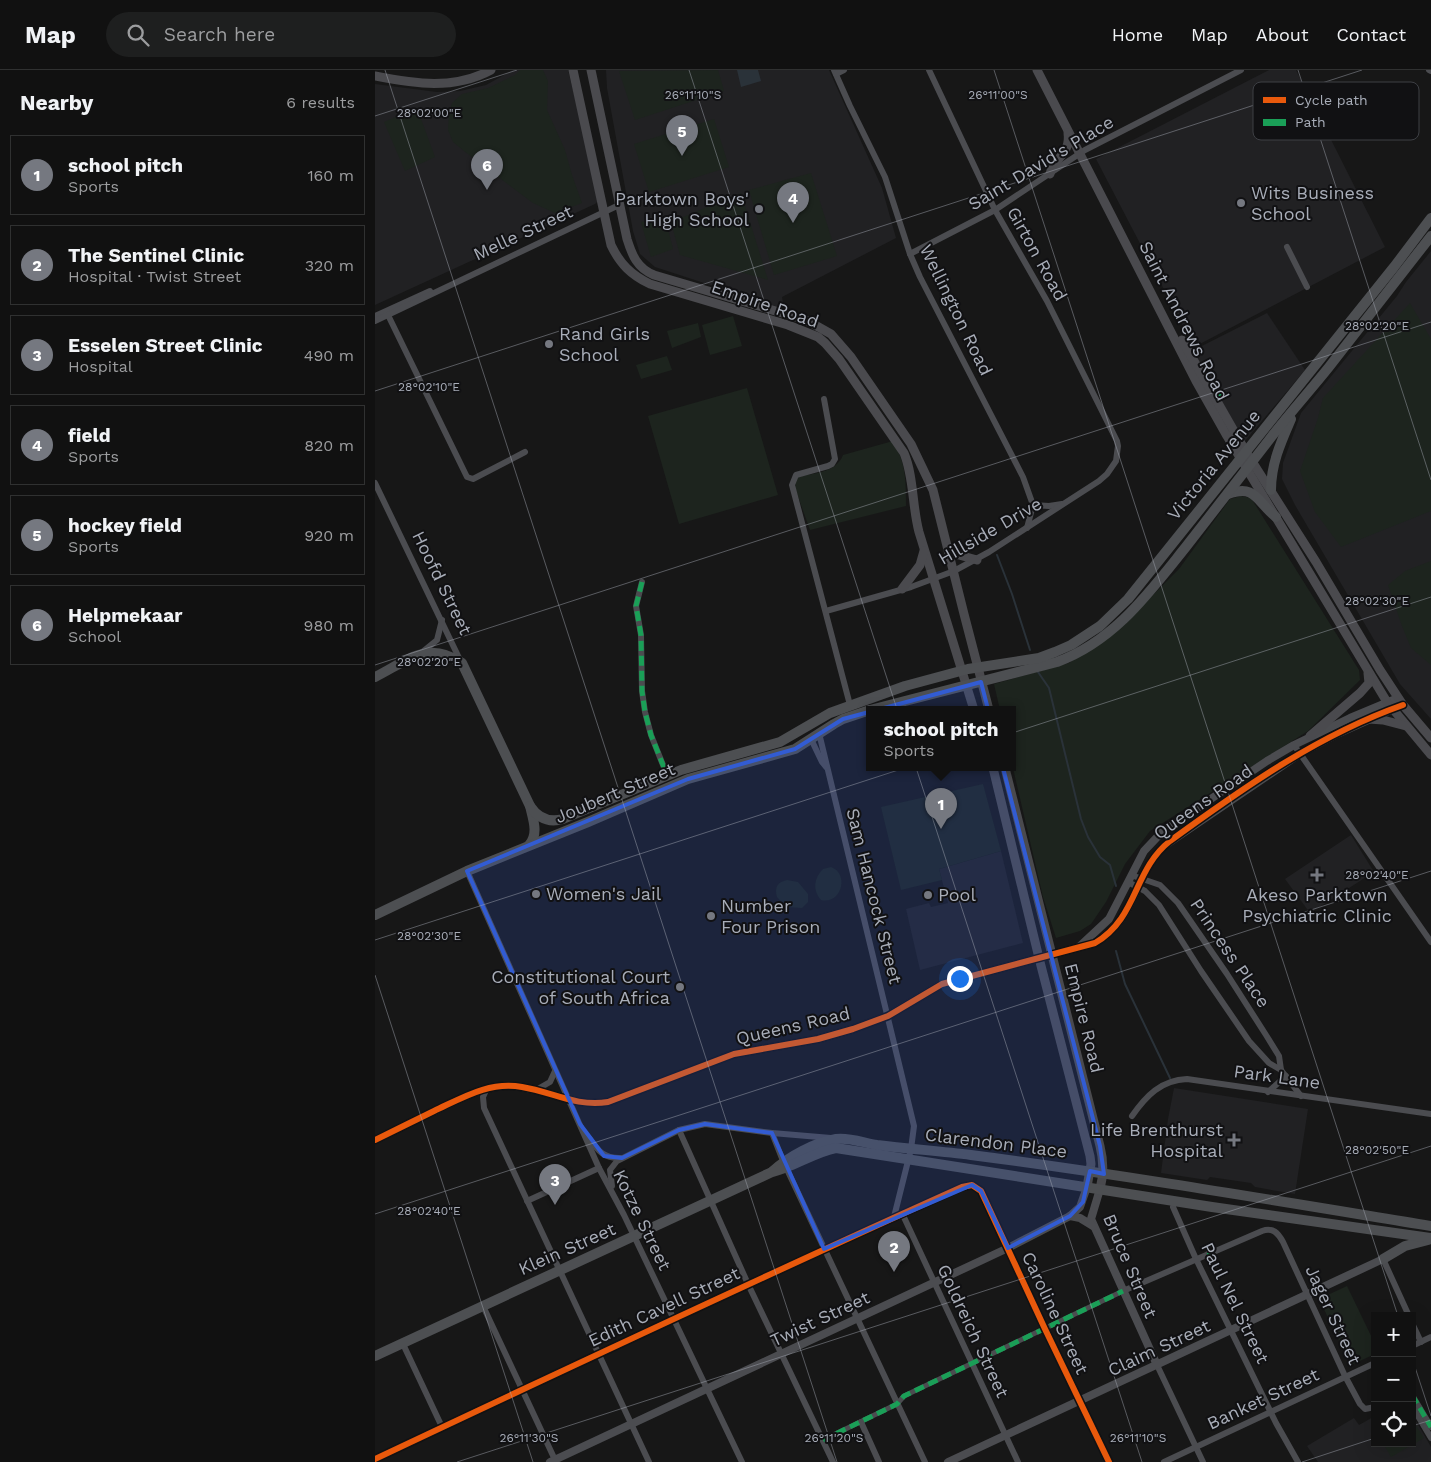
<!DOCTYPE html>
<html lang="en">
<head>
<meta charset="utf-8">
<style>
  :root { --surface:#111; --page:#1e1f1f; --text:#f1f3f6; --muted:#9c9d9f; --line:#303131; --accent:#757880 }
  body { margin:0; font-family:"Work Sans",sans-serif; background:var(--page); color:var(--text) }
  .controls { position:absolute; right:15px; bottom:15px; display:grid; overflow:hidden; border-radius:0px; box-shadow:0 5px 20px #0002 }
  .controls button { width:45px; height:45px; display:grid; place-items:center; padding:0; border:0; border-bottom:1px solid var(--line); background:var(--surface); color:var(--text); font:25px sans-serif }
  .you { position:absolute; left:584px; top:908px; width:18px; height:18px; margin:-12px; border:4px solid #fff; border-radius:50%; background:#1a73e8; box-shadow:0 0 0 8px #1a73e833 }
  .badge { display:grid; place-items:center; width:32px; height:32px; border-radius:50%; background:var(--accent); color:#fff; font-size:16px; font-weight:700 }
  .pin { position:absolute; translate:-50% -41px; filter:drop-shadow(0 1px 2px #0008) }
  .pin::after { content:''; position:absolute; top:26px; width:18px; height:15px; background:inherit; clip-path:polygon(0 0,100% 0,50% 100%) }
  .popup { position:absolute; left:491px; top:636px; width:150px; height:65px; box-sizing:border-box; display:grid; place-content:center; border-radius:0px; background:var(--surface); filter:drop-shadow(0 1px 4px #0005); font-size:16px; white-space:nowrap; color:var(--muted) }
  .popup b { font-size:19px; color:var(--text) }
  .popup::after { content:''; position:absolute; left:50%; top:100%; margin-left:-10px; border:10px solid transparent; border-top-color:var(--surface) }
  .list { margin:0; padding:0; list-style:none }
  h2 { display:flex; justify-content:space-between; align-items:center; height:65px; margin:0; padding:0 20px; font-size:21px }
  h2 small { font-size:16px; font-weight:400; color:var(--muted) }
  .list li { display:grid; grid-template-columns:32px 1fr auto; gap:15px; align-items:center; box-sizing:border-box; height:80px; margin:0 10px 10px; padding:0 10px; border:1px solid var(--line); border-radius:0px }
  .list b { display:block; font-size:19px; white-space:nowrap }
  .list p { margin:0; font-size:16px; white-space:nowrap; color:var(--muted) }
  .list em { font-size:16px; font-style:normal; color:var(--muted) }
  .icon { flex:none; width:28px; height:28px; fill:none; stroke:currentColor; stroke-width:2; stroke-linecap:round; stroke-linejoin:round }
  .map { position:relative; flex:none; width:1056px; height:1392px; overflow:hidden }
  header { display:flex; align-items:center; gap:30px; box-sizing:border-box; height:70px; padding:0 25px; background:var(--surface); border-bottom:1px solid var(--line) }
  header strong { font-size:24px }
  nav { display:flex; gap:28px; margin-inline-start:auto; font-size:18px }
  .search { width:350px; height:45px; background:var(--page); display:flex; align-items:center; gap:12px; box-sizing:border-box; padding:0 18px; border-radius:28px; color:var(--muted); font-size:19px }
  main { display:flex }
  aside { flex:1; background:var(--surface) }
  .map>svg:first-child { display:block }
  .built { fill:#212123 }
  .green { fill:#1d241e }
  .water { fill:#2a3239 }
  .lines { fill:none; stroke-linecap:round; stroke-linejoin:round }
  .stream { stroke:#2a3239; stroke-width:2 }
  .pedestrian { stroke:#4b4c50; stroke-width:5 }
  .minor { stroke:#4b4c50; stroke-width:6 }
  .tertiary { stroke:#4b4c50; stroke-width:8 }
  .secondary { stroke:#4a4a4e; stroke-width:9 }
  .primary { stroke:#4d4f52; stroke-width:10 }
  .quiet { stroke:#1a9f57; stroke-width:5; stroke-dasharray:10 5; stroke-linecap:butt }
  .cycleway-casing { stroke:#111113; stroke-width:9 }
  .cycleway { stroke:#e8590c; stroke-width:6 }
  .marked { fill:#325cd3; fill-opacity:0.2; stroke:#325cd3; stroke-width:4; stroke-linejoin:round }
  .ticks { fill:none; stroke:#a8adb8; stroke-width:1; stroke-opacity:0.45 }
  .poi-dot { fill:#757880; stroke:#111113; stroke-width:2 }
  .labels { text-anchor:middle; stroke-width:4; stroke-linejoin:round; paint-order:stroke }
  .street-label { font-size:18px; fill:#a8adb8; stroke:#111113 }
  .poi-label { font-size:18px; fill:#a8adb8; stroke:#111113; text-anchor:start }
  .key { fill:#111113; stroke:#3e4045; stroke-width:1 }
  .key-label { font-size:14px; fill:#a8adb8 }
  .ticks-label { font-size:12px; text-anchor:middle; fill:#a8adb8; stroke:#111113; stroke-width:4; stroke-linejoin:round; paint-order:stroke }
</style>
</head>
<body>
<header>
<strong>Map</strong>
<div class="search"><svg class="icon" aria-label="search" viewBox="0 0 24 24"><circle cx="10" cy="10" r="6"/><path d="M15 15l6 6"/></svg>Search here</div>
<nav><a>Home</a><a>Map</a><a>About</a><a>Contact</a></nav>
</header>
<main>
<aside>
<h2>Nearby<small>6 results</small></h2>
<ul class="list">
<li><span class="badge">1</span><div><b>school pitch</b><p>Sports</p></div><em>160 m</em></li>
<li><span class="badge">2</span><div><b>The Sentinel Clinic</b><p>Hospital · Twist Street</p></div><em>320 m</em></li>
<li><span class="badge">3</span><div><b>Esselen Street Clinic</b><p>Hospital</p></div><em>490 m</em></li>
<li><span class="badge">4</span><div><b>field</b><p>Sports</p></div><em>820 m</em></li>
<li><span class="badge">5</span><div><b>hockey field</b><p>Sports</p></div><em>920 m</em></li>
<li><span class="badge">6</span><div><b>Helpmekaar</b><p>School</p></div><em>980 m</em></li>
</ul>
</aside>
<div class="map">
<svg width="1056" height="1392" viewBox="0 0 1056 1392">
  <rect width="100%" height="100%" fill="#171717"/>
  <g class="built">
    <polygon points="138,0 193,0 225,129 220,134 0,235 0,14 62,22 85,21 111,15"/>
    <polygon points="231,0 454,0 507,118 521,168 407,227 409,239 280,197 265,184 258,161 232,18"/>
    <polygon points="894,0 921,0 1010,177 819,277 721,89"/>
    <polygon points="1056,181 1056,649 1025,614 920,435 907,409 908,393 926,343 1022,226 1031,212"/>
    <polygon points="892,243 930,300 870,371 817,281"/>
    <polygon points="976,765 999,802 935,843 910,809"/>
    <polygon points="626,781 648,873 545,900 531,839 554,833 556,837 573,833 564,799"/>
    <polygon points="799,1018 933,1039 920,1124 880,1117 876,1113 835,1107 832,1110 786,1103 793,1049"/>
    <polygon points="1037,1344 1056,1377 1056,1392 943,1392 932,1376 979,1348 984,1355 1000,1346 1000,1373 1037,1373"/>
  </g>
  <g class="green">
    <polygon points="145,0 168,0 173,11 172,40 190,80 197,105 207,133 180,143 158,133 89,81 78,72 73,60 74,44 77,33 87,24 113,18 140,5"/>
    <polygon points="343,0 349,21 260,50 244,1"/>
    <polygon points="42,38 60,87 30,101 9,52"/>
    <polygon points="339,49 354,97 274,122 259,74"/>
    <polygon points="436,103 462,186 399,205 374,120"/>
    <polygon points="366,123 393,210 305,185 296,152"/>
    <polygon points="290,147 298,179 276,187 266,152"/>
    <polygon points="1035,233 1056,269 1056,441 966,477 940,442 925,401 943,348 948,328"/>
    <polygon points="358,246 367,276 335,285 327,255"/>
    <polygon points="323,253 326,267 297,278 292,261"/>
    <polygon points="292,286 297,300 266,309 261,295"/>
    <polygon points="372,318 403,425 304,454 273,346"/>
    <path d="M518,371c13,23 13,39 13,65l-96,24 -15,-42 2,-11c17,-4 39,-4 46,-22z"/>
    <polygon points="866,426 876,428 984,600 985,610 933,661 775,761 750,794 731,832 716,854 705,861 681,868 668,827 637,694 637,640 625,640 619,614 694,593 746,557 804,499 855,429"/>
    <polygon points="1056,491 1056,595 1036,578 1027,556 1013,515 1030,501"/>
    <polygon points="608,714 626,781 564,799 567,810 526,820 506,737"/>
    <path d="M456,797c19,7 10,38 -10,33 -9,-10 -7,-22 2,-31z"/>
    <path d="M412,810l11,2 10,12v8l-6,6 -16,-1 -9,-10c-3,-10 1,-15 10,-17z"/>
    <polygon points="972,1216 1000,1274 1000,1284 976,1295 944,1229"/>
    <polygon points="1037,1349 1049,1368 1016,1387 1008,1373 1037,1373"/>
  </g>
  <polygon class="water" points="362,0 383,0 386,11 366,17"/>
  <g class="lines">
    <g class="stream">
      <polyline points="622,485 637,524 655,580"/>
      <polyline points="663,602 674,618 706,749 713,767 725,787 735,795 741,816"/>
      <polyline points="741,881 750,914 795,1008"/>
    </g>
    <polyline class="pedestrian" points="448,1370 522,1334 529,1326 748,1221"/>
    <g class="minor">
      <polyline points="459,0 475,36 510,107 535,184 545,207 648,407 658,435 652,458"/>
      <polyline points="1054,0 1056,1"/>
      <polyline points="461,4 469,0"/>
      <polyline points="912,177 932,217"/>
      <polyline points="535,184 620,140 710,80 866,0"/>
      <polyline points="13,245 92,407 98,409 150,382"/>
      <polyline points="0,246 55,221"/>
      <polyline points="0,251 244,135"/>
      <polyline points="449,329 460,389 457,394 453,396 421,405 417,415 475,635"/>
      <polyline points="0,413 86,592"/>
      <polyline points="658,435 674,436 687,434"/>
      <polyline points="267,512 261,536 266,565 267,621 270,642 276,665 292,705"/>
      <polyline points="451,541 536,517 579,501 614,482 724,411 732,404 741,391 743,376 742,371 672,231 620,140 554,0"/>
      <polyline points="46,583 62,570 67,550"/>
      <polyline points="444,663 539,1056 536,1079 519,1147"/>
      <polyline points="436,669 447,692 451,697"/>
      <polyline points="919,675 1056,872"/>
      <polyline points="92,801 224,1098 249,1145 367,1392"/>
      <polyline points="756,805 785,815 803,833 852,904 891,965 904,986 906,1000"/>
      <polyline points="753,812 770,821 784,835 826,901 874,971 894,993 906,1000 926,1026"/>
      <polyline points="112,1018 108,1027 109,1038 274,1392"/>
      <polyline points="161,1020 175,1012 180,1001"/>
      <polyline points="893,1022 911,1006"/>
      <path d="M757,1046c14,-20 29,-36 55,-37l244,35"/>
      <polyline points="304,1060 373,1214 458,1392"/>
      <polyline points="397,1063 408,1091 550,1392"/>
      <path d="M214,1068c9,13 15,21 33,20"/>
      <polyline points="237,1116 235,1100 242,1091 304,1060 330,1054 397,1063 456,1068"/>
      <polyline points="152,1131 224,1098"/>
      <polyline points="798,1137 821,1189 901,1353 923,1392"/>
      <polyline points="527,1143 643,1392"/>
      <polyline points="834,1182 840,1195"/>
      <polyline points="1008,1189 1034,1246"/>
      <path d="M748,1221l139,-60c11,-4 16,2 21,11l62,134 15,28 5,5 10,-2"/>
      <polyline points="108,1236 181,1392"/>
      <polyline points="1037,1253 1046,1272"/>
      <polyline points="28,1274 67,1357"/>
      <polyline points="1037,1276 1056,1267"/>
      <polyline points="782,1295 828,1392"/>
      <polyline points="1037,1325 1056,1357"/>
      <polyline points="1037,1336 1056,1368"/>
      <polyline points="486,1352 504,1392"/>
      <path d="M0,1389c195,-92 391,-184 587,-272l10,-2 9,6 64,138 64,133"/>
      <polyline points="789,1392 1000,1293"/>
    </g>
    <g class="tertiary">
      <polyline points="704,877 734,849 769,781 787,762 892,691 919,675 975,648 1023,628"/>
      <path d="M0,1070c20,-10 39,-19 59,-29 28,-13 55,-30 88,-24 31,5 53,20 86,15l126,-48 84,-15 35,-10 35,-13 54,-32 153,-41c41,-24 38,-66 69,-97l137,-93 36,-19 60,-27"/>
      <polyline points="725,1119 716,1149 782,1295"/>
      <polyline points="695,1146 705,1148 718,1156"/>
      <polyline points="175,1392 633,1178 695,1146 705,1137 712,1117"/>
      <polyline points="573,1392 1008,1189"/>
    </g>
    <g class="secondary">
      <path d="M198,0l38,175c9,19 20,30 39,39l138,41 30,12 7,6 14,16 65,94c10,24 8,53 15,79l55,178"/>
      <path d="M216,0l36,169c5,16 10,29 27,36l152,45 25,14 20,23 60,87 22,46 31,124 25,96"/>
      <polyline points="662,0 821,311 852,366 1012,632 1056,685"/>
      <path d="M0,6c40,8 79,14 116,-6"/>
      <path d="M675,104c4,-17 21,-19 18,-41"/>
      <polyline points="807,270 871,382 941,492 1005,600 1028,635 1056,668"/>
      <polyline points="573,477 584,485 602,490"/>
      <polyline points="527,519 545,495 549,481"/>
      <polyline points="994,649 1008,650 1031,656"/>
      <polyline points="935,666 985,623 994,613 993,603"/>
      <polyline points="618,698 664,888 715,1086 716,1094 712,1117"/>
      <path d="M630,698l95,378c4,16 4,28 0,43"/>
    </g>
    <g class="primary">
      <path d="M896,420c0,-26 10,-48 20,-71"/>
      <path d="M853,424c28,-10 28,7 48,23"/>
      <path d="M0,607c32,-16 52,-37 87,-14l68,143c3,13 9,28 -1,39"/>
      <path d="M495,640l187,-48c57,-21 91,-68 128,-114 28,-36 56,-72 84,-108 19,-25 40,-48 60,-73 34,-43 68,-88 102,-131"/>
      <path d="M155,736c8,12 19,17 33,13l118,-49 99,-28 50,-29 75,-27 63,-17 71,-11 16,-6 16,-7 29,-19 28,-27 266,-332 37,-49"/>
      <polyline points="0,845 92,801 213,752 313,709 420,679 459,654 468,649 495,640"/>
      <path d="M398,1101c16,-15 41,-28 63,-32 13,-2 28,4 41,6 32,4 63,6 94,10 154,20 307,46 460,71"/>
      <polyline points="1008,1189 1030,1176 1053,1170"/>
      <path d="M0,1286l397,-184c22,-5 42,-20 64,-24l376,59 219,31"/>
    </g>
    <g class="quiet">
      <polyline points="840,327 851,320"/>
      <polyline points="267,512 261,536 266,565 267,621 270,642 276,665 292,705"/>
      <polyline points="834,1182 840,1195"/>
      <polyline points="1037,1325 1056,1357"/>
      <polyline points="448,1370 522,1334 529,1326 748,1221"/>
    </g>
    <g class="cycleway-casing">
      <g id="cycleway">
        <path d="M0,1070c20,-10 39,-19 59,-29 28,-13 55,-30 88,-24 31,5 53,20 86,15l126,-48 84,-15 35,-10 35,-13 54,-32 153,-41c43,-25 38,-73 75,-102 73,-53 148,-106 233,-136"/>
        <path d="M0,1389c195,-92 391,-184 587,-272l10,-2 9,6 64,138 64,133"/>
      </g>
    </g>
    <use href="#cycleway" class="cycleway"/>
  </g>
  <path class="marked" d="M606,612l119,464 4,28 -14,-3 -7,31 -13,14 -62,32 -27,-57 -9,-6 -148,64 -52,-116 -67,-9 -26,6 -57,28 -18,-2 -24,-32 -113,-253 221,-92 107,-30 48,-30z"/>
  <path class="ticks" d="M10,0l452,1392M314,0l453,1392M619,0l404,1246M923,0l133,410M0,46l142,-46M0,321l987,-321M0,595l1056,-343M0,870l1056,-343M0,905l158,487M0,1144l1056,-343M1037,1288l19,58M1037,1356l19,-6M82,1392l974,-316M927,1392l73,-24"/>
  <g class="poi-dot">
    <circle cx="866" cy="133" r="5"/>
    <circle cx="384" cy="139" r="5"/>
    <circle cx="174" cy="274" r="5"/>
    <path d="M939.5 797.5h5v5h5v5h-5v5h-5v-5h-5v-5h5z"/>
    <circle cx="161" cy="824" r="5"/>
    <circle cx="553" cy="825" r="5"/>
    <circle cx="336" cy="846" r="5"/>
    <circle cx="305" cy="917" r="5"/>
    <path d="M856.5 1062.5h5v5h5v5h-5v5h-5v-5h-5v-5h5z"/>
  </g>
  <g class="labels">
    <g class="street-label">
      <text transform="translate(666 93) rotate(-31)" y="6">Saint David's Place</text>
      <text transform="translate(148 163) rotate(-25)" y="6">Melle Street</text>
      <text transform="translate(662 184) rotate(61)" y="6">Girton Road</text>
      <text transform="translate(390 234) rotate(19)" y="6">Empire Road</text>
      <text transform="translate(581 240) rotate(64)" y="6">Wellington Road</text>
      <text transform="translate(809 251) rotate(63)" y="6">Saint Andrews Road</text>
      <text transform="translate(839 395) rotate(-51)" y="6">Victoria Avenue</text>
      <text transform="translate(615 461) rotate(-30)" y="6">Hillside Drive</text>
      <text transform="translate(67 513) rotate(64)" y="6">Hoofd Street</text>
      <text transform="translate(240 723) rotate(-23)" y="6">Joubert Street</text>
      <text transform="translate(828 732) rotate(-35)" y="6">Queens Road</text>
      <text transform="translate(499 826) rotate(76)" y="6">Sam Hancock Street</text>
      <text transform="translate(855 883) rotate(56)" y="6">Princess Place</text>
      <text transform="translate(709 948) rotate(76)" y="6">Empire Road</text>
      <text transform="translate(418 956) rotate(-13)" y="6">Queens Road</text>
      <text transform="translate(902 1007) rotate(8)" y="6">Park Lane</text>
      <text transform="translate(621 1073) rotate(7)" y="6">Clarendon Place</text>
      <text transform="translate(267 1150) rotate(64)" y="6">Kotze Street</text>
      <text transform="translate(192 1179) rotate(-24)" y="6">Klein Street</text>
      <text transform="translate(755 1196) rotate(67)" y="6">Bruce Street</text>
      <text transform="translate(860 1233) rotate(64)" y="6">Paul Nel Street</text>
      <text transform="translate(289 1237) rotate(-25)" y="6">Edith Cavell Street</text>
      <text transform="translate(680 1243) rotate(65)" y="6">Caroline Street</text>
      <text transform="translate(958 1245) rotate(65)" y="6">Jager Street</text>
      <text transform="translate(445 1249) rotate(-25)" y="6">Twist Street</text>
      <text transform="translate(598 1261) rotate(65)" y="6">Goldreich Street</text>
      <text transform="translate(784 1278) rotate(-25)" y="6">Claim Street</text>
      <text transform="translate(888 1329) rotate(-25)" y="6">Banket Street</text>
    </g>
    <g class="poi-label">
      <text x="876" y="129">Wits Business<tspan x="876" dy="21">School</tspan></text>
      <text x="374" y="135" text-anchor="end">Parktown Boys'<tspan x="374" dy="21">High School</tspan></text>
      <text x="184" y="270">Rand Girls<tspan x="184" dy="21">School</tspan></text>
      <text x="171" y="830">Women's Jail</text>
      <text x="563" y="831">Pool</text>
      <text x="942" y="831" text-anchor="middle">Akeso Parktown<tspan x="942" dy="21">Psychiatric Clinic</tspan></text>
      <text x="346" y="842">Number<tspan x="346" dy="21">Four Prison</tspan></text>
      <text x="295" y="913" text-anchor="end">Constitutional Court<tspan x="295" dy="21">of South Africa</tspan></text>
      <text x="848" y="1066" text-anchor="end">Life Brenthurst<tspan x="848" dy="21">Hospital</tspan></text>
    </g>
  </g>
  <rect x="878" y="12" width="166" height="58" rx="8" class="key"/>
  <rect x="888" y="27" width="23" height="6" fill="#e8590c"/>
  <rect x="888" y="49" width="23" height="7" fill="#1a9f57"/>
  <g class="key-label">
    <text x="920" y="35">Cycle path</text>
    <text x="920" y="57">Path</text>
  </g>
  <g class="ticks-label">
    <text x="318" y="29">26°11'10"S</text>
    <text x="623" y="29">26°11'00"S</text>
    <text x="54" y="47">28°02'00"E</text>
    <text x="1002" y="260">28°02'20"E</text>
    <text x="54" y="321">28°02'10"E</text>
    <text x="1002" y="535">28°02'30"E</text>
    <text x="54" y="596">28°02'20"E</text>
    <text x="1002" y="809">28°02'40"E</text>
    <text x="54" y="870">28°02'30"E</text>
    <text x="1002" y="1084">28°02'50"E</text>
    <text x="54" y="1145">28°02'40"E</text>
    <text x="154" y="1372">26°11'30"S</text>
    <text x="459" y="1372">26°11'20"S</text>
    <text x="763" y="1372">26°11'10"S</text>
  </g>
</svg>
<div class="controls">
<button>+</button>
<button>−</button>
<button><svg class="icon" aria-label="locate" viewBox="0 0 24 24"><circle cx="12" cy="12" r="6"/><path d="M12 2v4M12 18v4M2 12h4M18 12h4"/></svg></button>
</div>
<div class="you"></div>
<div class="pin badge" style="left:566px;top:759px">1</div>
<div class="popup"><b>school pitch</b>Sports</div>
<div class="pin badge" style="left:519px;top:1202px">2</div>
<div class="pin badge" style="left:180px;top:1135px">3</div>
<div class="pin badge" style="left:418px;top:153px">4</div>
<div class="pin badge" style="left:307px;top:86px">5</div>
<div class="pin badge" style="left:112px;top:120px">6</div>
</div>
</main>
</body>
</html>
